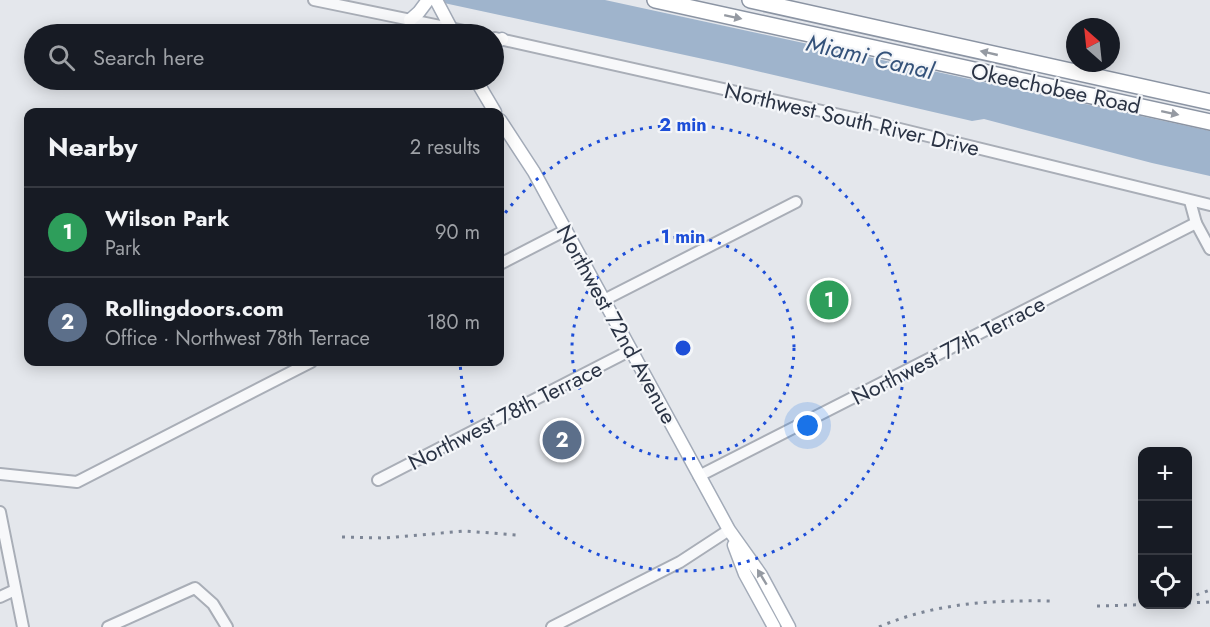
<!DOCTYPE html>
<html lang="en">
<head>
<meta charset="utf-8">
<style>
  :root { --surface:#171b24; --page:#242831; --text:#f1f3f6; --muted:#9ea1a6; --line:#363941; --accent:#d1495b }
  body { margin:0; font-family:Jost,sans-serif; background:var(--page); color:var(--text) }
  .controls { position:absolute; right:18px; bottom:18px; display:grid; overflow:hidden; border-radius:12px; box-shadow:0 3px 15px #0003 }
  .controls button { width:54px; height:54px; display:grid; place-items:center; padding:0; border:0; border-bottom:2px solid var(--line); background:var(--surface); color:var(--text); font:30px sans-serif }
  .compass { position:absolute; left:1066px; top:18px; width:54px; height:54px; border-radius:50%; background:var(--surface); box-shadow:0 3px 15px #0003; rotate:333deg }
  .you { position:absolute; left:808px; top:426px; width:21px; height:21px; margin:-15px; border:4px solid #fff; border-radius:50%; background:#1a73e8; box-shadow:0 0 0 9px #1a73e833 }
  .badge { display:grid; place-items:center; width:39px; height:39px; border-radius:50%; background:var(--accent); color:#fff; font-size:20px; font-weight:700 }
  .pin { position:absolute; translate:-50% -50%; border:3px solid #fff; box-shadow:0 2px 6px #0006 }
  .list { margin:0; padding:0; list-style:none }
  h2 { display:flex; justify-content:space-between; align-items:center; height:78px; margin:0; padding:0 24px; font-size:26px }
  h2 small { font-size:20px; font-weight:400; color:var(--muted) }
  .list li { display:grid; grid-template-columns:39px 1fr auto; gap:18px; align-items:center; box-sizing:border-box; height:90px; padding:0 24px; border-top:2px solid var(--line) }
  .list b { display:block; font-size:22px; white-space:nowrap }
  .list p { margin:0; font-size:20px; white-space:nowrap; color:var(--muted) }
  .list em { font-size:20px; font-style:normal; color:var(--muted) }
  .icon { flex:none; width:33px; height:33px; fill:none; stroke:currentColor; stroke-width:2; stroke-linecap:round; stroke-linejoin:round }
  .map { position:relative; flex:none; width:1210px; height:627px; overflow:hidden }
  .search { position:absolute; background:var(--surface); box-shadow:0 3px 15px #0003; left:24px; top:24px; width:480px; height:66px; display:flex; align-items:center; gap:15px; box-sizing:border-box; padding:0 21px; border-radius:33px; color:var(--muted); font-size:22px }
  .panel { position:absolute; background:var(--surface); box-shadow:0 3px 15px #0003; left:24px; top:108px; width:480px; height:258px; border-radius:12px }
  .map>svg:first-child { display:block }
  .water { fill:#9fb4cc }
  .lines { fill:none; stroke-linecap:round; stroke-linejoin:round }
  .minor-casing { stroke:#a9aeb7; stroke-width:14 }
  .major-casing { stroke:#a3abb8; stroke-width:15 }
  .highway-casing { stroke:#8b94a3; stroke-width:18 }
  .minor { stroke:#f7f8fa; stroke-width:10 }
  .major { stroke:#fff; stroke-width:12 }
  .highway { stroke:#fff; stroke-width:15 }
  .rail { stroke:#7d8696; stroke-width:3; stroke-dasharray:3 6; stroke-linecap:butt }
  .oneway { fill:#959aa2 }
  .ring { fill:none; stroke:#1d4ed8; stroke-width:3; stroke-dasharray:3 6 }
  .labels { text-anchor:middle; stroke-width:4.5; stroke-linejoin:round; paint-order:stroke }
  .street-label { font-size:22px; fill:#2b3445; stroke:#f4f6f9 }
  .water-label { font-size:24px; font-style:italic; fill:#34527a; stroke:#f4f6f9 }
  .centre { fill:#1d4ed8; stroke:#f4f6f9; stroke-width:3 }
  .ring-label { font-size:18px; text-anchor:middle; font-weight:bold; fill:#1d4ed8; stroke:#f4f6f9; stroke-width:4.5; stroke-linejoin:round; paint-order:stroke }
</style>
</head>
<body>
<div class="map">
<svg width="1210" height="627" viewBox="0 0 1210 627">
  <rect width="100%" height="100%" fill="#e4e7ec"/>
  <polygon class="water" points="430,0 605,0 1210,131 1210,176 1152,163 984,119 972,121 731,65"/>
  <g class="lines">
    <g class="minor-casing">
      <g id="minor">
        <polyline points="314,0 479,34"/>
        <polyline points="495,38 871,122 1210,205"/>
        <polyline points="1190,201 1196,223 1210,249"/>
        <polyline points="500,264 566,230"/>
        <polyline points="604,300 796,202"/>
        <polyline points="0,474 77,482 311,362"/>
        <polyline points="699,476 1196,223"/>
        <polyline points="378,480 631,350"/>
        <polyline points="0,512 23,627"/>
        <polyline points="0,597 15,590"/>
        <polyline points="108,627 195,588 213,604 227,627"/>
        <polyline points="552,627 680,562 729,530"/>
      </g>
    </g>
    <g class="major-casing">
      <g id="major">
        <polyline points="436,0 454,34"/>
        <polyline points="410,20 419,12 428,0"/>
        <polyline points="494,43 502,39"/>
        <polyline points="476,80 495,112"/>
        <polyline points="500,120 534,172 729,530 761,575 789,627"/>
        <polyline points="734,545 745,574 774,627"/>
      </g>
    </g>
    <g class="highway-casing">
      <g id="highway">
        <polyline points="655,0 1210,122"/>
        <polyline points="750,0 1210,102"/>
      </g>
    </g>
    <use href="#minor" class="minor"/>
    <use href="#major" class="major"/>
    <use href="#highway" class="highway"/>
    <g class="rail">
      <polyline points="342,537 385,538 465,531 516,535"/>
      <polyline points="1188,598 1210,590"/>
      <polyline points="1188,603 1210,602"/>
      <polyline points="1097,606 1165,604"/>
      <path d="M879,627c55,-24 113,-27 172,-26"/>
    </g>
  </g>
  <defs><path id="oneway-solid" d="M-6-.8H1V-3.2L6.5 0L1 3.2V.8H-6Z" transform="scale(1.5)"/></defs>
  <g class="oneway">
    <use href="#oneway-solid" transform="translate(733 17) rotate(12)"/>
    <use href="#oneway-solid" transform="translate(989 53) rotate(-167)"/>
    <use href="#oneway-solid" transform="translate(1170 113) rotate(12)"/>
    <use href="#oneway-solid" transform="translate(762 577) rotate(-121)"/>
  </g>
  <g class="ring">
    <circle cx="683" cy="348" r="111"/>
    <path d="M500 220A223 223 0 1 1 460 362"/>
  </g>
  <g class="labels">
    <g class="street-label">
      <text transform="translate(1056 88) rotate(12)" y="8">Okeechobee Road</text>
      <text transform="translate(852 119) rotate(13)" y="8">Northwest South River Drive</text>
      <text transform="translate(617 324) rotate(61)" y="8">Northwest 72nd Avenue</text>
      <text transform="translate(948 350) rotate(-27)" y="8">Northwest 77th Terrace</text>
      <text transform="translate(505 415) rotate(-27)" y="8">Northwest 78th Terrace</text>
    </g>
    <g class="water-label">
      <text transform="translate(870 57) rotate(13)" y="8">Miami Canal</text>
    </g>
  </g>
  <circle cx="683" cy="348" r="9" class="centre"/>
  <g class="ring-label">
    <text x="683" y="131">2 min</text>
    <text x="683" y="243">1 min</text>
  </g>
</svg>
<div class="controls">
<button>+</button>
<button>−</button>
<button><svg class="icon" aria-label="locate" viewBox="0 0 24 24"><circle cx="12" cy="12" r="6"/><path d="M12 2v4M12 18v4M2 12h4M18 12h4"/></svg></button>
</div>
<svg class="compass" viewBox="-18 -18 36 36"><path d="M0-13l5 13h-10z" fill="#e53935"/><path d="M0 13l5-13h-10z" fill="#9ea1a6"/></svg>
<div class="you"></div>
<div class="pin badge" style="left:829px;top:300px;background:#2e9e5b">1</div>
<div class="pin badge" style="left:562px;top:440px;background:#5c6f8a">2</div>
<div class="search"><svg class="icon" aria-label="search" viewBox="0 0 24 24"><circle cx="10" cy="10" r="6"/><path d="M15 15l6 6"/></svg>Search here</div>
<section class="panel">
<h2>Nearby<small>2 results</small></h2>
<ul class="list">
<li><span class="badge" style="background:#2e9e5b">1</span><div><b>Wilson Park</b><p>Park</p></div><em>90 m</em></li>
<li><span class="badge" style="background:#5c6f8a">2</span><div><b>Rollingdoors.com</b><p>Office · Northwest 78th Terrace</p></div><em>180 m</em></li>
</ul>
</section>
</div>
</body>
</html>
